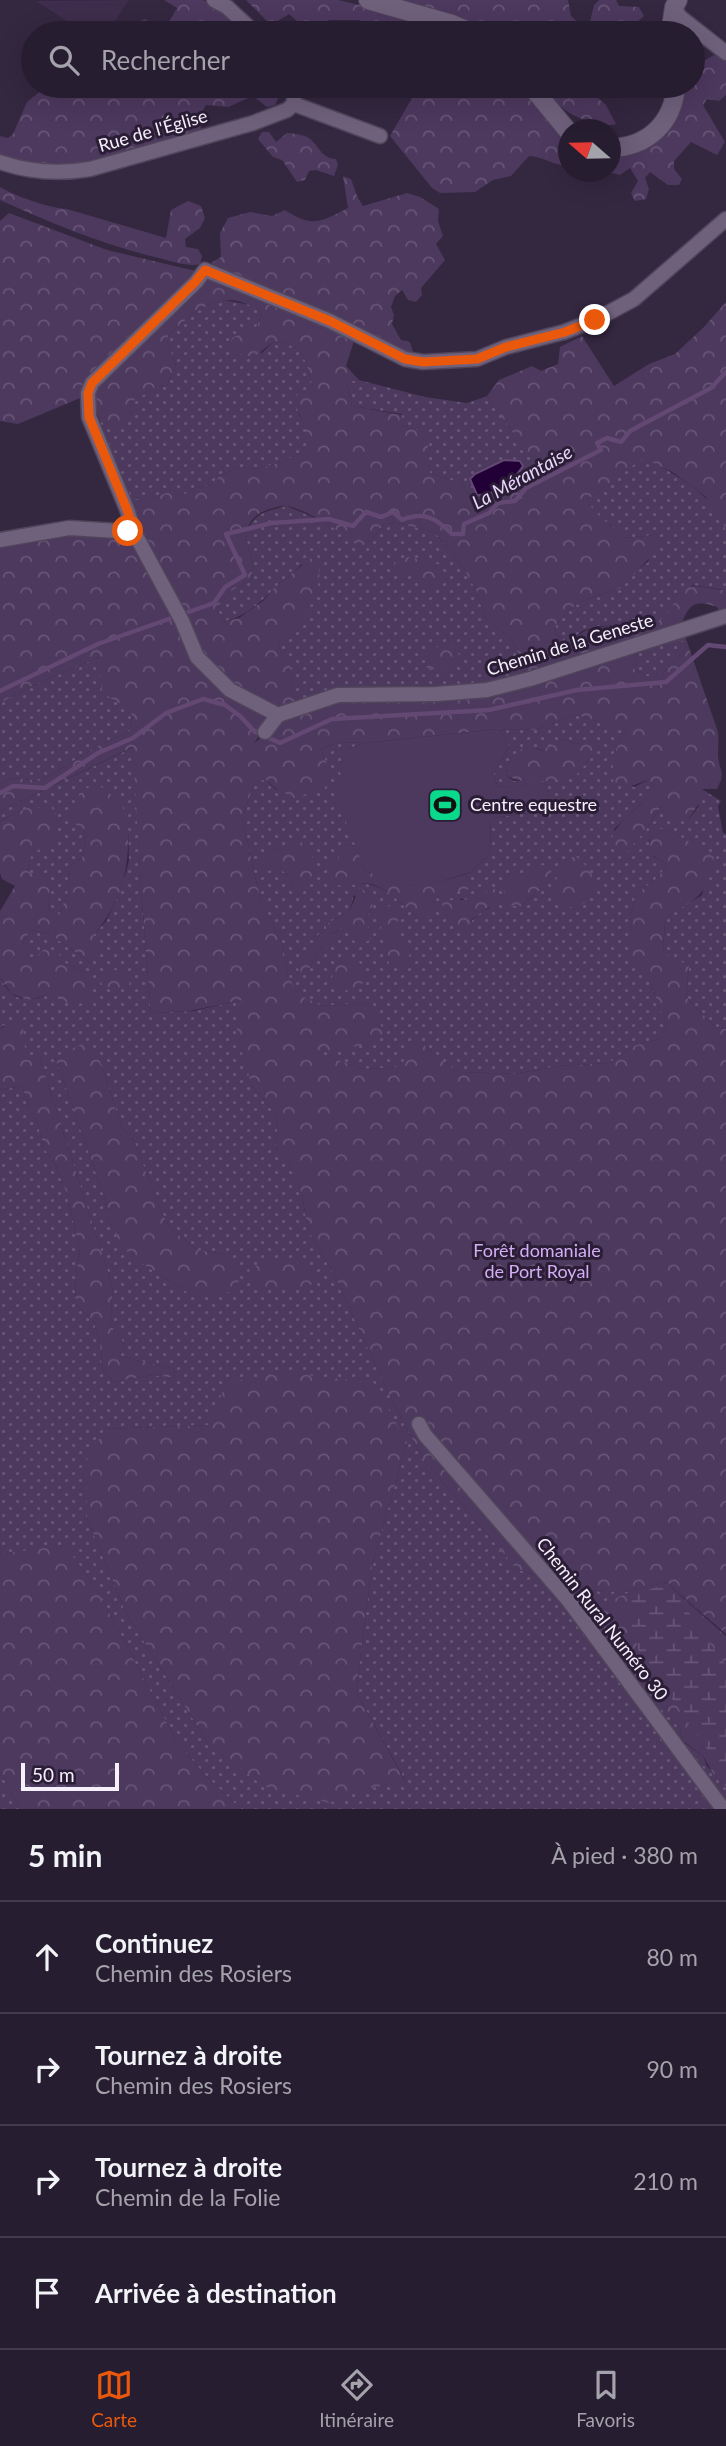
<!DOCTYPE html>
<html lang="fr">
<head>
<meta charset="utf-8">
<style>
  :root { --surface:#271d30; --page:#2f2638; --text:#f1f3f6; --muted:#a4a2ab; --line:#433b4c; --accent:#ea580c }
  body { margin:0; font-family:Lato,sans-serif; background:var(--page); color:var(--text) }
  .compass { position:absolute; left:558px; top:119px; width:63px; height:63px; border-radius:50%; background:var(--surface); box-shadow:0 7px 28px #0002; rotate:290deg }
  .scale { position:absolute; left:21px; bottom:18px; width:98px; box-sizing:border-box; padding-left:7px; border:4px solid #f6f0fd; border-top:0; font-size:19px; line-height:24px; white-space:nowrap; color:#f6f0fd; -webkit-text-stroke:5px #2a1d35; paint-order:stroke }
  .stop { position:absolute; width:21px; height:21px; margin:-16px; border:5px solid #ea580c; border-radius:50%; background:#fff }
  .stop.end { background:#ea580c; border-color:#fff; box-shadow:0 2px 7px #0008 }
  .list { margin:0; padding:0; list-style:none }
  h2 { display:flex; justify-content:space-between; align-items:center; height:91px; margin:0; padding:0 28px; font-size:30px }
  h2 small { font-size:23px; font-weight:400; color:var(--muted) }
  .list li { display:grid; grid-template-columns:46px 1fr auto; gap:21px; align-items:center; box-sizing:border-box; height:112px; padding:0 28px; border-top:2px solid var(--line) }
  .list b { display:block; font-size:26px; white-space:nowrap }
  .list p { margin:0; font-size:23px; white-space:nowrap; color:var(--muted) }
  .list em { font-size:23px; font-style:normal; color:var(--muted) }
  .icon { flex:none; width:38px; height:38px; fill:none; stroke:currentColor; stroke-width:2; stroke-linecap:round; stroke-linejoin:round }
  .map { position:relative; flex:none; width:726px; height:1809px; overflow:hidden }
  .search { position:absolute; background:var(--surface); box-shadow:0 7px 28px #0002; left:21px; right:21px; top:21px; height:77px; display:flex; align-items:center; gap:18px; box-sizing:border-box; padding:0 24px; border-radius:38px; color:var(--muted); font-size:26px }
  .sheet { height:539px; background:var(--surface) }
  nav { display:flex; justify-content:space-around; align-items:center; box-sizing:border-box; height:98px; border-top:2px solid var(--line); background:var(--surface); font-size:19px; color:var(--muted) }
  nav a { display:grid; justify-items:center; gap:4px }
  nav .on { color:var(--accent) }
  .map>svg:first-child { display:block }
  .built { fill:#3e2d4c }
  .grass { fill:url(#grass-dots); fill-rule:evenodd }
  .forest { fill:url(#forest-crowns); fill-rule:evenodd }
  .wetland { fill:url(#wetland-marsh) }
  .pitch { fill:#4d385e }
  .water { fill:#220037; stroke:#624872; stroke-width:2 }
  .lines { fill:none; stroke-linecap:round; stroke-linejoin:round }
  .stream { stroke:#624872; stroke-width:4.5 }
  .minor-casing { stroke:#50455a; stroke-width:17 }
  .tertiary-casing { stroke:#50455a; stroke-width:20 }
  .minor { stroke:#6f607c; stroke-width:14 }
  .tertiary { stroke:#6f607c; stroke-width:18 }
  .route { stroke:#ea580c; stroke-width:9 }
  .labels { text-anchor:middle; stroke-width:6; stroke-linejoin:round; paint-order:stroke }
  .street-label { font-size:18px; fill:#f6f0fd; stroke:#2a1d35 }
  .poi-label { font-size:18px; fill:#f6f0fd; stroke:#2a1d35; text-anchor:start }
  .park-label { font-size:18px; fill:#d3aef5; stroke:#2a1d35 }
  .water-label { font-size:19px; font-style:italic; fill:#e9d7fb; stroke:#2a1d35 }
</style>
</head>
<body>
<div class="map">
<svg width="726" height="1809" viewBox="0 0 726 1809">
  <defs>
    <pattern id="grass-dots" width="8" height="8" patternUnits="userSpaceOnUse" patternTransform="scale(1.75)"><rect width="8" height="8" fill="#4d385e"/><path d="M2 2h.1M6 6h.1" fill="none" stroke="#675576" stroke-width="1.8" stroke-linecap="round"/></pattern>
    <pattern id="forest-crowns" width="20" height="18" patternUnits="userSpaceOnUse" patternTransform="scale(1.75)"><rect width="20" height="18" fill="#4d385e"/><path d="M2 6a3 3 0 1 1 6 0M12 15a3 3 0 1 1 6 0" fill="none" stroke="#675576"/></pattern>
    <pattern id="wetland-marsh" width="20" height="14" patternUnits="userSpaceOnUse" patternTransform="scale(1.75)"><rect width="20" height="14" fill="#4d385e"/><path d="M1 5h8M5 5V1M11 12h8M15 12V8" fill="none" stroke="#675576"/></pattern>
  </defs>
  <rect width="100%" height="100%" fill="#342740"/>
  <polygon class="built" points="129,0 107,33 85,33 36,1"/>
  <g class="grass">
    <path d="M222,300l30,5 10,8 -5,13 4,28 12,-12c35,3 30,17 40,44l-15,27c9,13 10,21 10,37l-26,12 -26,7 -16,-2 -21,9 -7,9 -17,2 -11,8 -16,-3 -20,8h-19l-29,-79 12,5 19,-12 -1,-11 27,-17 10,-1 9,-21 -8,-19v-10c18,-16 31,-28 54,-35z"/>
    <polygon points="359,380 425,397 467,403 487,396 540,469 523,477 483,507 468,493 462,484 430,473 426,433 402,425 402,414 352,406 346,381"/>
    <path d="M643,457c28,15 77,40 83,74 0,18 0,41 0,59l-34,-5 -27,32 -11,7 -56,2 -16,5 -13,10 -14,-7 1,-10 15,-16 16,-9 34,-11 12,-15 15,-11 7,-27 -31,3c-12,-13 -30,-22 -37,-38z"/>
    <path d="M287,506c25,11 53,21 72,41l12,-7 13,-16 13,-1 37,9 24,27 18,31 9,27 28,24 14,36 -31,8 -193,17 -12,-9 1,-20 -15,-16 3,-19 29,-31 -7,-43c-9,10 -20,16 -29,26 -16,15 -28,27 -50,32l-6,-14 14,-17 21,-12 1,-16 -8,-28c10,-23 19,-23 42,-29z"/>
    <polygon points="674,640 683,640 686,649 660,676 646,676 634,669 638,653"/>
    <polygon points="99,657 131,710 132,730 96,747 41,781 12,778 0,784 0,703 30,687"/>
    <path d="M577,715l22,7 14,9 14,-4 -14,29v25l21,6 14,-7 6,4 -3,10 -37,35 10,25 21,-23 18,-27 14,16h11l10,-12 4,-19 19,12 -3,5 5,27 3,1v195l-11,-2 -29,-30 3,-31 -26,-13 2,-35 37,-23 11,-40 -47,-26h-10l-7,12 5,16 14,8 -12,14 -20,15 -5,20 2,52 15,11 19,47 -7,15 -24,6 -27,18 -50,3 -45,8 -55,-2 -21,-14 -17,-16 -16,25 -41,2 -49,-16 23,-4 30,-46 -46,3 -25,-11 -9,-21 -6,-31 -22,-45 -18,-80 12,-34 11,-5 11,11 55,-18 -11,-23 20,-7 24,1 -19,7 4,78 7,17 -11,1 10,37c32,0 41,17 63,35h12l1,-9 6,-12 35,-12 -6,-11 5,-2 19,-18 1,-36 60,-8 -5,-25 -48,2 -5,-12 16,-28 -10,-18 35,1zM560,739l20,5 11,14 -16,18 -61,5 -7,-5 -1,-6 31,-22 7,3zM282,849l11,36c-10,-19 -12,-16 -32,-14l10,-21zM513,877h9l14,15 -16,15zM354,895l18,12 -8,15 -15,8 -7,-4 -21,22 -15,26 12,-39 8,-6 1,-5 23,-14zM460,898l30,10c-11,4 -17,9 -22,20z"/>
    <path d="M134,747l7,143 10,123 42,-2 49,-11 10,86 22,25 4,16 -3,13 2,12 13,12 12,30 6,36 27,46 53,117 35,66 94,110 52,18 35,5h21l42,-10 59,52 -60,-51 -64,31 12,39 39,53 8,-3 12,19 7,5 2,14 21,15 4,10 19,21v22h-485l-35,-33 -28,-32 -81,-154 -32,-44 -65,8v-464l22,-4 7,21 8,14 7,27 11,16 12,30 13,58 -4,21 -1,31 19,18 7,27 1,20 11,13 40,-7 21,3 1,-9 -56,-13 7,-10 -16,-22 3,-36 -67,-210 -6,-19 -14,2 -22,-36 -4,4v-51c3,5 6,10 10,14 20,20 58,-7 77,-19l-22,-10h-33l-9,-21 8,-12 19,4 41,29 2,-27 13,-15 11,-23 9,-26 3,-12 -1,-31h-44l2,10 -4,19 -14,9 1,22 -10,27 -11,-7 2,-14 -23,-24 5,-19 20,-9 -25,-35 -27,13v-10zM55,1057l47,9 19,60 13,15 27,70 9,17 27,22 28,4 -30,43 -52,-33 -20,-17 -14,-25 -5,-26zM210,1425l197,18 -35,122 -16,127 49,88 -39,9 -158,-46 -82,-130 -39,-95 18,-89z"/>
    <polygon points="0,1771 20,1809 0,1809"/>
  </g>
  <g class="forest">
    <polygon points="164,0 203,0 224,13 245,33 114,33 145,19 157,27 167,25 177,8"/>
    <polygon points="246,0 338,0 377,9 452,33 366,33 360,20 329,20 317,33 298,33 300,24 289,14 271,25"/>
    <polygon points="394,0 568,0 571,16 581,25 590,22 594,5 599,0 616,0 619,6 639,7 644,16 624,33 478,33"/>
    <polygon points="714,55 726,58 726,95 719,101 707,99 703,105 725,142 717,155 691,142 674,161 674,169 682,179 679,185 668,185 650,172 645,178 649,189 646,199 635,201 631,193 638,181 630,168 620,175 607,172 610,172 611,155 634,151 679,86 693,86 693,57 696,60 704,61"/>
    <polygon points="47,86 279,86 281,92 275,105 267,107 253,96 228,107 206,105 198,119 202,131 73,167 46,166 0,157 0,136 8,138 13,134 27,102"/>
    <path d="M419,86h104l45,53v26c-14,2 -25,-9 -39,-9l-18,20 -18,4 -18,12 -35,1 -8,-5 -42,-52z"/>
    <path d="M547,86h48l-4,6 15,13 10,19c-14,5 -47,-8 -57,-19 -5,-4 -8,-14 -12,-19z"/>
    <path d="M262,132h7l7,10 11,-9c8,1 17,1 23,6 10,8 11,19 26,20l2,6 -4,11 -18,-6 -7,1 -4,9 -8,2 -15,-22 -9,-3 -15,-18z"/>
    <path d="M343,176l8,3 6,17 6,10 44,-13 13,4 19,12 -1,12 5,15 -7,8 9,16 -24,28 1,7 -6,7 -8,-2 -6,-10 -7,6 -4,11 3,8 -2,9 9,16 9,2 3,10 -7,4 -179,-82 -16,-11 10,-6 -1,-24 8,-15 22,-6 22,4 13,-6c27,18 36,12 63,-2z"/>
    <path d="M0,187c15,9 49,21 67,22l99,29 5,-28 17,-9 13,5 4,12 -5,10 -15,11 1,8 12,2 4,7 -2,8c-11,3 -26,-2 -37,-5 -57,-13 -110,-35 -163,-59z"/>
    <polygon points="9,213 107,250 200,272 85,396 18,424 0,421 0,221"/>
    <path d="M204,274l151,64 -9,28 13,14 -13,2 6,24 50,9v10l25,8 3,40 32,11 6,9 15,14 40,-30 16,-8 -52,-73 12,-16 33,-14 9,5 17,-7 2,-17 22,-11 32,50 35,-22 26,-10 28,-26 23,-26v227l-21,-33 -31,-23 -31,-15 -56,42c8,16 25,25 37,38l31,-3 4,13 -38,40 -34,11 -16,9 -15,16 -1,10 14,7c33,-24 48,-10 82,-17 21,-4 25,-38 43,-38 10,0 22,4 32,4v22l-6,2 -3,-7c-24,-9 -28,-2 -37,20l-153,50 -14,-36 -28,-24 -9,-27 -18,-31 -24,-27 -37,-9 -13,1 -13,16 -12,8c-11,-13 -56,-40 -72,-42 -9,-1 -30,6 -35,14 -3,3 -5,10 -7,15l8,28 -1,16 -21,12 -14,17 6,14 16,-4 24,-17 11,-13 41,-33c15,25 -11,72 -35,83l-3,18h10l5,17 -1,20 12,9 -26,9 -47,-25 -29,-31 -53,-105 -19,-50h19l20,-8 16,3 11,-8 17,-2 7,-9 21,-9 16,2 26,-7 25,-12c1,-26 -6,-30 -15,-52l21,-12c-10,-27 -5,-41 -40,-44 -18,14 -19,19 -43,8l2,-12 25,-12 5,-13c-38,-29 -65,-3 -94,22v10l8,19 -9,21 -10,1 -27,17 1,11 -7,11 -12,2 -12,-6 -9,-25 4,-11z"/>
    <path d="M128,531l66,128 79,57 -19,27 47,-34 49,-12 133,-4 201,-60 34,99c1,9 0,16 0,24 2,18 8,14 -1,33h-15v10l-14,21h-11l-12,-5 -3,-10 -17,26 -20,23 -14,-14c7,-24 35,-32 43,-56l-6,-4c-16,5 -19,11 -35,1v-25l14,-29 -14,5 -14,-10 -22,-7 -43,15 -35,-1 -135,14 -24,-1 -20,7 11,23 -6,16 -31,10 -18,-9 -11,-10 -11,5 -12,34 18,80 22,45 6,31 9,20 25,12 46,-3 17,29c-20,17 -43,16 -68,21l47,16 41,-2 -3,-17 19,-8 17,16 21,14 55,2 45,-8 50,-3 27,-18 24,-6 7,-15c-16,-26 -5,-37 -35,-58l-1,-52 5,-20 20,-15 12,-14c-20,-11 -24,-15 -13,-36h11l48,26c-4,40 -18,44 -49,63l-2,34 26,14 -3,31 29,30 11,2v605l-59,-52 -42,10h-21l-35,-5 -52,-18 -94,-110 -35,-66 -53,-117 -27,-46 -6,-36 -12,-30 -13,-11 -2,-13 3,-13 -4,-16 -22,-25 -16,-53 6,-33 -53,11 -38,2 -10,-123 -8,-143 -133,64v-27l12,-6 29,3 55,-34 36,-17 -1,-20 -29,-17 -3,-36 -69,30 -30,16v-158l78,-12zM674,640l9,1 3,8 -26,27h-14l-12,-7 4,-16z"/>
    <polygon points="408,557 441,565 447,580 430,587 420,580 417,572 405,577 394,569 396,560"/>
    <path d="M451,645l11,13c-11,13 -19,14 -35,10l-3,-14 15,-8z"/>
    <path d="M560,739l20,5 16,-5 2,7 -7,12 -16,18c-20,4 -51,11 -69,-1 0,-12 11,-23 20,-30l18,6 6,-7z"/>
    <path d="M97,784c10,7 21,14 27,26 4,7 4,18 4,26 1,38 -10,71 -35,100l8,18 -10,9 -41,-29 -19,-4 -8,12 9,20 13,-14 15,7 5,8 22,10 4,16 -3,14 -20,1 -13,-11 -27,7 -16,-6 -12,-16v-67l15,-25 -13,-7 -2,-6v-52l27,-13 24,-1 10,14 -9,22 -20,10 -5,18 20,8 3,16 -2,14 11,6 10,-26 -1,-22 14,-9 4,-19 -2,-10 -14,-8 -1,-12 16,-20z"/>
    <path d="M290,841l16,2c11,20 12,29 -4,47 -24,-13 -4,-24 -41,-18l-1,-8 11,-14 11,-1z"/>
    <path d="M356,845l9,25c45,21 54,18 101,4l6,11 -5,5 -30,7 -6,12v9h-13c-22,-18 -41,-46 -73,-30l-11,-5 -5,-7 2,-13 8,-3 -1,-10 7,-4z"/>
    <path d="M575,856c26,19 29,48 -8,52l-12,-11v-14l7,-21z"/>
    <polygon points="543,865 551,871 544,889 536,892 520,907 506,904 503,881 513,877 522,877 534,866"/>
    <polygon points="359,888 373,895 372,907 364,922 370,929 371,939 362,944 354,941 349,930 342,926 321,948 306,974 299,975 298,965 302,953 313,948 318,935 326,929 327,924 350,910"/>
    <path d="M495,889l3,6 -2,7 -24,17 -3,9 -9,3 -19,-19 2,-11c10,-2 23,0 30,-3 8,-3 13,-8 22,-9z"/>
    <path d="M386,905c19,7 10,13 11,28l11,13 2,14 -10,10 -11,-6 -2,-15 2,-10 -7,-6 -3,-18 4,-8z"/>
    <path d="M345,956c17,1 18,12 18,27 -10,10 -19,9 -31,2 -1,-13 3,-20 13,-29z"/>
    <polygon points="120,969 130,977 129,987 114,990 101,984 108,972"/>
    <polygon points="22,1016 26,1060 40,1059 113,1288 110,1324 126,1346 119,1356 175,1369 174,1378 153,1375 113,1382 102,1369 101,1349 94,1322 75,1304 76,1273 80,1252 67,1194 55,1164 44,1148 37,1121 29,1107 22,1086 0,1090 0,1029"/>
    <polygon points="90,1040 102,1066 121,1126 134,1141 161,1211 170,1228 197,1250 225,1254 240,1263 240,1276 236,1291 195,1297 143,1264 123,1248 109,1222 104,1196 55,1057"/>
    <polygon points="282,1261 305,1263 317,1278 306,1290 273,1290 253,1284 249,1270 264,1262"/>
    <polygon points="282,1372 374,1383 407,1443 372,1565 356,1692 405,1781 366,1789 329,1803 263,1786 208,1743 126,1613 87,1518 86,1461 105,1429 209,1425 226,1383"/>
    <polygon points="65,1545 97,1590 178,1744 206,1776 241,1809 20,1809 0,1771 0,1554"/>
    <path d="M666,1583l60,53v151l-13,-14 -10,-17 -21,-16 -2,-13 -7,-5 -12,-18 -8,2 -39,-53 -12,-39c12,-23 40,-25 64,-31z"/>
  </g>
  <polygon class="wetland" points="663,1586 676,1594 726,1666 726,1776 639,1652 626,1606 636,1592"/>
  <polygon class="pitch" points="499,729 509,747 493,775 498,787 546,784 551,810 491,818 490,854 471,872 426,886 394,884 365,870 336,797 345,750 364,743"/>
  <path class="water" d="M504,460l16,1 3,5c-9,14 -29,30 -46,29l-7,-16 5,-5z"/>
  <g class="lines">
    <g class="stream">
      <path d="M0,691l98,-47 116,-41 11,-16 20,-12 -19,-41 46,-11 57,-4 24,7 13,-14 15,5 12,-5 9,8c22,-9 34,-2 50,14h11l1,-10 25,-11 9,-10 17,-2 11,-13 75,-38 -4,-7 10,-5 14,4 9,-11 81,-43 15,-16"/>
      <polyline points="0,793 13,786 45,788 98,753 133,738 166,713 203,699 225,705 240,716 255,732 280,743 332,719 489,710 577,690 666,682 708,645 726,647"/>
    </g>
    <g class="minor-casing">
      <g id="minor">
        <polyline points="214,0 227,7 255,33"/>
        <polyline points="674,7 680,17 726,53"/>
        <polyline points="290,86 294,97 294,104"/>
        <polyline points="294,104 380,136"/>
        <path d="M0,162c29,10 60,12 90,7l163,-46 34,-13 7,-6"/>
        <polyline points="0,540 69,528 134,532"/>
        <polyline points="278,715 230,690 197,657 182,621 134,532 128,512 89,417 88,393 92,383 196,282 205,270 330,321 405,359 423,362 477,359 506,347 564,332 595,320 634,299 726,219"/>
        <polyline points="265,732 278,715 338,695 437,694 487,690 530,679 726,616"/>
        <polyline points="419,1424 425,1435 569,1601 723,1809"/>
      </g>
    </g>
    <g class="tertiary-casing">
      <g id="tertiary">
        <polyline points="368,0 452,24 473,33"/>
        <polyline points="670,33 674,7 678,0"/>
        <polyline points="531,86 568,131"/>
        <path d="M610,148c38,-1 63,-25 66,-62"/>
      </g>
    </g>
    <use href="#minor" class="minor"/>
    <use href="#tertiary" class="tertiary"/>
  </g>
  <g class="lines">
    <polyline class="route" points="128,531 134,532 128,512 89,417 88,393 92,383 195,282 205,270 330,321 405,359 423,362 477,359 506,347 565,332 595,320"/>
  </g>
  <defs>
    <g id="stadium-square" transform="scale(1.75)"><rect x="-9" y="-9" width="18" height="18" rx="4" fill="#0ad98b" stroke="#2a1d35"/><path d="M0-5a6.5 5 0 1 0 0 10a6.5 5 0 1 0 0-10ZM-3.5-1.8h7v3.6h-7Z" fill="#111"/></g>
  </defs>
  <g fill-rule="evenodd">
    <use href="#stadium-square" x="445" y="805"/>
  </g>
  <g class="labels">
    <g class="street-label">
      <text transform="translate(153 131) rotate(-16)" y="6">Rue de l'Église</text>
      <text transform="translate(570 645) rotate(-17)" y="6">Chemin de la Geneste</text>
      <text transform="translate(602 1619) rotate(52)" y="6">Chemin Rural Numéro 30</text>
    </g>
    <g class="poi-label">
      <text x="470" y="811">Centre equestre</text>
    </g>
    <g class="park-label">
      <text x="537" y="1257">Forêt domaniale<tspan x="537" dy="21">de Port Royal</tspan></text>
    </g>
    <g class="water-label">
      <text transform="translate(522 477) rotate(-29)" y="7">La Mérantaise</text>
    </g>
  </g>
</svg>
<svg class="compass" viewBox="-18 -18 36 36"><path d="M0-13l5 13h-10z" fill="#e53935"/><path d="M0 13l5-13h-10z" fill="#a4a2ab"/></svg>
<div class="scale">50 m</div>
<div class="stop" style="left:128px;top:531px"></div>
<div class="stop end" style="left:595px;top:320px"></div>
<div class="search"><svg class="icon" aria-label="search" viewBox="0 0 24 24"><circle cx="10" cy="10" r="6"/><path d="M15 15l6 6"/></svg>Rechercher</div>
</div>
<section class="sheet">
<h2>5 min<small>À pied · 380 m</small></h2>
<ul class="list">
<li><svg class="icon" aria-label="ahead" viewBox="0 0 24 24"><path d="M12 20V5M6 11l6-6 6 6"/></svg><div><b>Continuez</b><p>Chemin des Rosiers</p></div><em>80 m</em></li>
<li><svg class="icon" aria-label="right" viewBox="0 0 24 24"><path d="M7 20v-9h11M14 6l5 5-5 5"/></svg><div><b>Tournez à droite</b><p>Chemin des Rosiers</p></div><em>90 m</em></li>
<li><svg class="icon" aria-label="right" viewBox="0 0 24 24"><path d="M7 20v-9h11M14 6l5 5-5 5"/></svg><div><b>Tournez à droite</b><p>Chemin de la Folie</p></div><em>210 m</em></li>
<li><svg class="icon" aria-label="arrive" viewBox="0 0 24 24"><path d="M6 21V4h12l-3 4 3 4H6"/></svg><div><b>Arrivée à destination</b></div></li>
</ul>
</section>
<nav>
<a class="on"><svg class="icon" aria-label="map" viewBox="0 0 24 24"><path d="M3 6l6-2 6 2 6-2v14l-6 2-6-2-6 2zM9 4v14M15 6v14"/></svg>Carte</a>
<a><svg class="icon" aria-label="directions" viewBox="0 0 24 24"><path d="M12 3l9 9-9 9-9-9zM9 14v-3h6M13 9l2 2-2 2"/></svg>Itinéraire</a>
<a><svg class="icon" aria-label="saved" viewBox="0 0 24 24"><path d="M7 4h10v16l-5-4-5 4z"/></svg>Favoris</a>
</nav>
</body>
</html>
